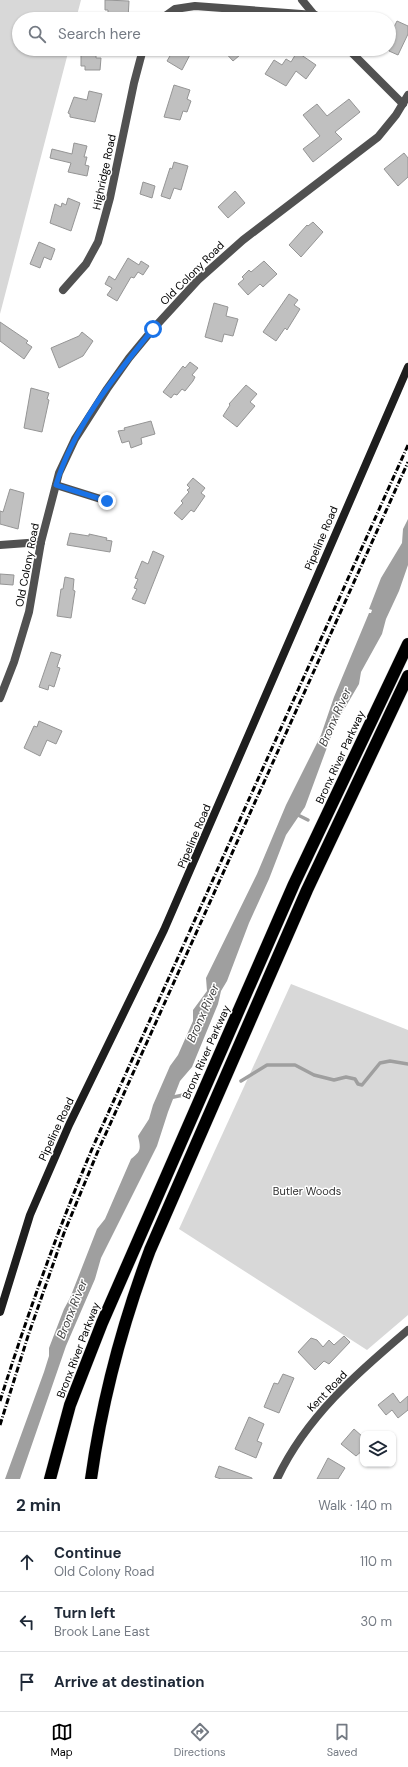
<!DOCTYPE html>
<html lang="en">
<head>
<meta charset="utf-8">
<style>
  :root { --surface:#fff; --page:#f6f6f7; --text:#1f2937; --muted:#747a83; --line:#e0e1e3; --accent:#000 }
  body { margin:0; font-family:"DM Sans",sans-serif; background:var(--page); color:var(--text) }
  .controls { position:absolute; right:12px; bottom:12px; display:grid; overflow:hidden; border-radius:8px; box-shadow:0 1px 3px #0004 }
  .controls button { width:36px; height:36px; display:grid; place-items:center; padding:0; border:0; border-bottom:1px solid var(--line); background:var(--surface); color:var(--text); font:20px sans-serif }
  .stop { position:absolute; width:12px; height:12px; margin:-9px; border:3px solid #1a73e8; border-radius:50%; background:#fff }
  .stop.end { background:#1a73e8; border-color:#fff; box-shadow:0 1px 4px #0008 }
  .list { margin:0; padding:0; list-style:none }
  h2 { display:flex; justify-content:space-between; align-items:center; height:52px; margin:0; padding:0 16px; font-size:17px }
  h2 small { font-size:13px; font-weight:400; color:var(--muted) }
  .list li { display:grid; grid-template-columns:26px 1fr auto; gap:12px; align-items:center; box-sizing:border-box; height:60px; padding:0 16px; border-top:1px solid var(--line) }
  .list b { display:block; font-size:15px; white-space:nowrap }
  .list p { margin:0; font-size:13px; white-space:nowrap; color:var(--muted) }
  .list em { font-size:13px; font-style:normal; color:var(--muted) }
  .icon { flex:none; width:22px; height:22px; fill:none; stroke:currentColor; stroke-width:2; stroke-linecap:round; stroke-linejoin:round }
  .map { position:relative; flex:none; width:408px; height:1479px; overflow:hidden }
  .search { position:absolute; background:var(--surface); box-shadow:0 1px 3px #0004; left:12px; right:12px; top:12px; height:44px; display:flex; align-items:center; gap:10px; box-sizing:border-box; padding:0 14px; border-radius:22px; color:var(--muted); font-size:15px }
  .sheet { height:232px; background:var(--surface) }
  nav { display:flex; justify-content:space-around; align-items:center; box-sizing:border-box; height:56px; border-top:1px solid var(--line); background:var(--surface); font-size:11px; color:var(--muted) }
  nav a { display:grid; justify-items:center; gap:2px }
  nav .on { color:var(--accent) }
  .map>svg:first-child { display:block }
  .green { fill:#d8d8d8 }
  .water { fill:#9f9f9f }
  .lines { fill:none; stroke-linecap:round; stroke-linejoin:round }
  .stream { stroke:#9f9f9f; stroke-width:3.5 }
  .building { fill:#c0c0c0; stroke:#959595 }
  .highway-casing { stroke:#dbdbdb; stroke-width:13 }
  .street { stroke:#515151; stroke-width:8 }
  .secondary { stroke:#1e1e1e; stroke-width:8 }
  .highway { stroke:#000; stroke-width:12 }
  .rail { stroke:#000; stroke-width:3; stroke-dasharray:6 2 1 2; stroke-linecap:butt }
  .route { stroke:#1a73e8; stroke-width:5 }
  .labels { text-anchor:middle; stroke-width:3; stroke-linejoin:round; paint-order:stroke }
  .street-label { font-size:11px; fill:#000; stroke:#fff }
  .park-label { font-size:11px; fill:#2f2f2f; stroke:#fff }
  .water-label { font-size:12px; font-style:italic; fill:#404040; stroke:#fff }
</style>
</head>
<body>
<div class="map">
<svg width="408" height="1479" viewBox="0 0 408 1479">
  <rect width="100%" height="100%" fill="#fff"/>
  <g class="green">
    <polygon points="0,0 81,0 76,19 19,19 19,49 69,49 0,314"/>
    <polygon points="291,984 408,1030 408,1315 367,1350 179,1229"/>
  </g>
  <path class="water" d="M408,519v46l-9,26 -13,28 -4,15 -21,38 -2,12 -23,39 -31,84 -19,28 -17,44 -20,44 -22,58 -6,10 -3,13 -26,63 -12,14 -12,31 -11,34 -56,112 -6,21 -29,67 -46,133h-15l39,-107 5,-16v-8l15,-39 6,-11 27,-69 8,-10 26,-60c10,-8 10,-10 7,-23l11,-17 4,-14 17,-39 8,-11 15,-34v-11l14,-19 -1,-13 51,-104 29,-69 35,-70 13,-38 35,-84h2l1,-3 -3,-1 12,-31 21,-35 1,-14z"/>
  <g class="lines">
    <g class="stream">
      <polyline points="296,814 308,820"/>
      <polyline points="241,1081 267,1065 295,1065 314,1075 334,1080 346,1077 355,1079 358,1084 362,1085 380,1063 390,1061 408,1064"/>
      <polyline points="169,1098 188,1094"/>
    </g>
  </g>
  <g class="building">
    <polygon points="105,0 129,1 128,19 108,19 108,10 105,10"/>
    <polygon points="397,21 408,26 408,34 398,55 389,51 389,37"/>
    <polygon points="81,49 96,49 96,58 101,58 100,70 85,70 85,66 81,66"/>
    <polygon points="174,49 193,49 182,70 167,61"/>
    <polygon points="222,49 247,49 233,61"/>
    <polygon points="297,52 316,65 306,79 296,71 286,86 265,74 274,60 282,65 286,59 291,62"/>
    <polygon points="174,85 190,90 187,99 191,101 187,112 183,111 180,120 164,117"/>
    <polygon points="89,91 102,94 95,122 70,117 70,114 68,113 74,97 87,100"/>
    <polygon points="349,99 360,112 335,132 342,139 313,162 303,149 320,136 303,115 317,104 327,116"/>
    <polygon points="74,143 87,146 84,157 87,157 85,165 89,166 87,176 68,172 71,163 50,158 52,149 72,154"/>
    <polygon points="404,153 408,158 408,177 398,186 384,169"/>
    <polygon points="174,162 188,166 181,190 174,188 170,199 161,196 170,168 172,169"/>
    <polygon points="143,182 155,186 152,198 140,194"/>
    <polygon points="235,191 245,203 228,218 218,207"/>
    <polygon points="68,198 80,203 71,231 50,223 55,204 61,207 62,203 66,205"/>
    <polygon points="313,222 323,232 301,257 289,245 307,225 308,226"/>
    <polygon points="39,242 55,249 51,260 44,257 40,268 30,264"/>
    <polygon points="128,258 139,265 141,261 149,266 143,275 138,272 134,278 131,277 117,301 107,295 112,288 105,284 109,276 115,280"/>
    <polygon points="264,261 277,274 263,287 260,284 248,295 238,284 244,279 242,277 249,270 251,272"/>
    <polygon points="289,294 298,300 294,305 300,309 287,330 285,328 276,341 263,332"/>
    <polygon points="214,303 228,307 226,316 238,319 233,336 224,334 222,342 205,337"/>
    <polygon points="0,322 28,341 26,343 32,347 24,359 0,341"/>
    <polygon points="82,332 93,341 83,356 59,368 51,348 79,336"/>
    <polygon points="190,362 198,368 192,375 195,377 193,381 185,391 182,389 177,395 174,394 171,398 163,392 183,366 185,368"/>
    <polygon points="246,385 257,394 250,402 255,406 237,427 223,416 230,405 229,404"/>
    <polygon points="31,388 49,393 47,399 49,400 42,432 24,428"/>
    <polygon points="151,421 155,434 141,438 142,444 131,448 129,441 122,443 118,431 125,430 124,428"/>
    <polygon points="193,478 205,488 201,493 205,496 194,512 191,510 182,520 174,513 183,503 181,501 189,492 187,490 190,488 187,485"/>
    <polygon points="10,489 24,493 18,529 0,524 0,511 3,512"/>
    <polygon points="70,533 89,536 89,534 107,538 106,540 112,541 110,552 67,545"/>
    <polygon points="153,551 164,556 145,604 132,599 137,589 134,588 138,579 135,578 142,561 148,564"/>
    <polygon points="0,574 14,575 13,585 0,584"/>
    <polygon points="65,577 74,579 73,590 75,591 71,618 57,616 61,589 63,589"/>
    <polygon points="51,652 61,655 57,667 60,668 54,687 49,685 48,690 39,687"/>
    <polygon points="39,721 62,731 56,744 47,740 40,756 24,748 34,726 37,727"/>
    <polygon points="344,1336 350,1342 329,1364 324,1361 315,1370 298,1352 311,1338 317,1340 323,1347 329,1340 334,1345"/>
    <polygon points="283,1374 294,1378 279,1413 264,1407 274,1383 278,1384"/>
    <polygon points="393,1393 400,1403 408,1396 408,1410 398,1418 392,1410 386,1415 378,1405"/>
    <polygon points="249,1417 264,1424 257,1441 262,1443 256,1458 235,1449"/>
    <polygon points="354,1429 363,1437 363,1450 356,1456 341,1444"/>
    <polygon points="328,1458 345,1468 338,1479 317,1479"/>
    <polygon points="219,1466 252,1478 252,1479 221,1479 215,1477"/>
  </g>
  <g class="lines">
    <g class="highway-casing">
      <g id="highway">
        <polyline points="50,1479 70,1405 102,1323 294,884 408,644"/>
        <path d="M91,1479c11,-79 31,-154 59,-229l157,-360 101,-214"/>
      </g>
    </g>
    <g class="street">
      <polyline points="302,0 316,17"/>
      <polyline points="161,19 175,9 195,6 315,15"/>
      <polyline points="348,49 403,104"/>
      <polyline points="63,290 86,264 98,242 110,198 134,83 143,49"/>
      <polyline points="56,485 107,501"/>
      <polyline points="0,545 41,542"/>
      <polyline points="0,698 14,662 29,612 41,542 59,473 75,439 107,389 129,358 153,329 198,280 243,240 378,137 396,115 408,95"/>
      <path d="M277,1479c29,-62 80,-106 131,-149"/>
    </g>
    <polyline class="secondary" points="0,1312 30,1215 69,1125 164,930 408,367"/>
    <use href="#highway" class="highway"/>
    <g class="rail">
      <path d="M0,1401c27,-85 57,-169 92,-252l316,-704"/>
      <polyline points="0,1425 28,1336 64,1233 98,1151 408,462"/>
    </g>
  </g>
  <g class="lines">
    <path class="route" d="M107,501l-51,-16c17,-58 59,-109 97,-156"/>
  </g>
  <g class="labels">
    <g class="street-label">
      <text transform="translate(104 172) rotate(-78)" y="4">Highridge Road</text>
      <text transform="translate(192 273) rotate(-45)" y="4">Old Colony Road</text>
      <text transform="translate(321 538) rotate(-67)" y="4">Pipeline Road</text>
      <text transform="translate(27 565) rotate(-79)" y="4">Old Colony Road</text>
      <text transform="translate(340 757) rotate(-65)" y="4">Bronx River Parkway</text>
      <text transform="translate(194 836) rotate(-67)" y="4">Pipeline Road</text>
      <text transform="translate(206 1052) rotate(-66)" y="4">Bronx River Parkway</text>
      <text transform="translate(56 1129) rotate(-65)" y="4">Pipeline Road</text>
      <text transform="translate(78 1350) rotate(-69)" y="4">Bronx River Parkway</text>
      <text transform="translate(327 1391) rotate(-46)" y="4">Kent Road</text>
    </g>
    <g class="park-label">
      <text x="307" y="1195">Butler Woods</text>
    </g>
    <g class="water-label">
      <text transform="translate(335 717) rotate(-66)" y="4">Bronx River</text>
      <text transform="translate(203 1013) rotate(-66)" y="4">Bronx River</text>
      <text transform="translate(72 1309) rotate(-68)" y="4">Bronx River</text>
    </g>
  </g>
</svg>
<div class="controls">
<button><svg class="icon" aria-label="layers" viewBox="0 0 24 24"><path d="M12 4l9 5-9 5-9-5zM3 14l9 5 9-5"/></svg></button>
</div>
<div class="stop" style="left:153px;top:329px"></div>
<div class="stop end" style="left:107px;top:501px"></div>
<div class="search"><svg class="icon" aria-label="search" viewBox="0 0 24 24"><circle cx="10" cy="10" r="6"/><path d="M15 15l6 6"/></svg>Search here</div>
</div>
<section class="sheet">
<h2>2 min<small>Walk · 140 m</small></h2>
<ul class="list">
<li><svg class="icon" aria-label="ahead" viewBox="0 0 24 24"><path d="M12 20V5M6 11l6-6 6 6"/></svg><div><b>Continue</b><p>Old Colony Road</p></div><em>110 m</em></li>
<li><svg class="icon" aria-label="left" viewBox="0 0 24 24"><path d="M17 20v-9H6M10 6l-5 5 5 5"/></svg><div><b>Turn left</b><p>Brook Lane East</p></div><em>30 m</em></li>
<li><svg class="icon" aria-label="arrive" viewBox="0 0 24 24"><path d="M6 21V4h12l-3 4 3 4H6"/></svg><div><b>Arrive at destination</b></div></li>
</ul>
</section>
<nav>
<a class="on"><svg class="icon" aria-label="map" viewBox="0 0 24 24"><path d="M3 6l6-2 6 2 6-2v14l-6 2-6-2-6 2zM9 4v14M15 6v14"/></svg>Map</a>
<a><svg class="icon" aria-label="directions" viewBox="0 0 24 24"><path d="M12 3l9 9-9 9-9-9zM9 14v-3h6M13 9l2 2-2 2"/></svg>Directions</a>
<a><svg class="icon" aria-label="saved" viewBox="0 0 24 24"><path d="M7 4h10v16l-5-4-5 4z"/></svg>Saved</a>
</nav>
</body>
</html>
